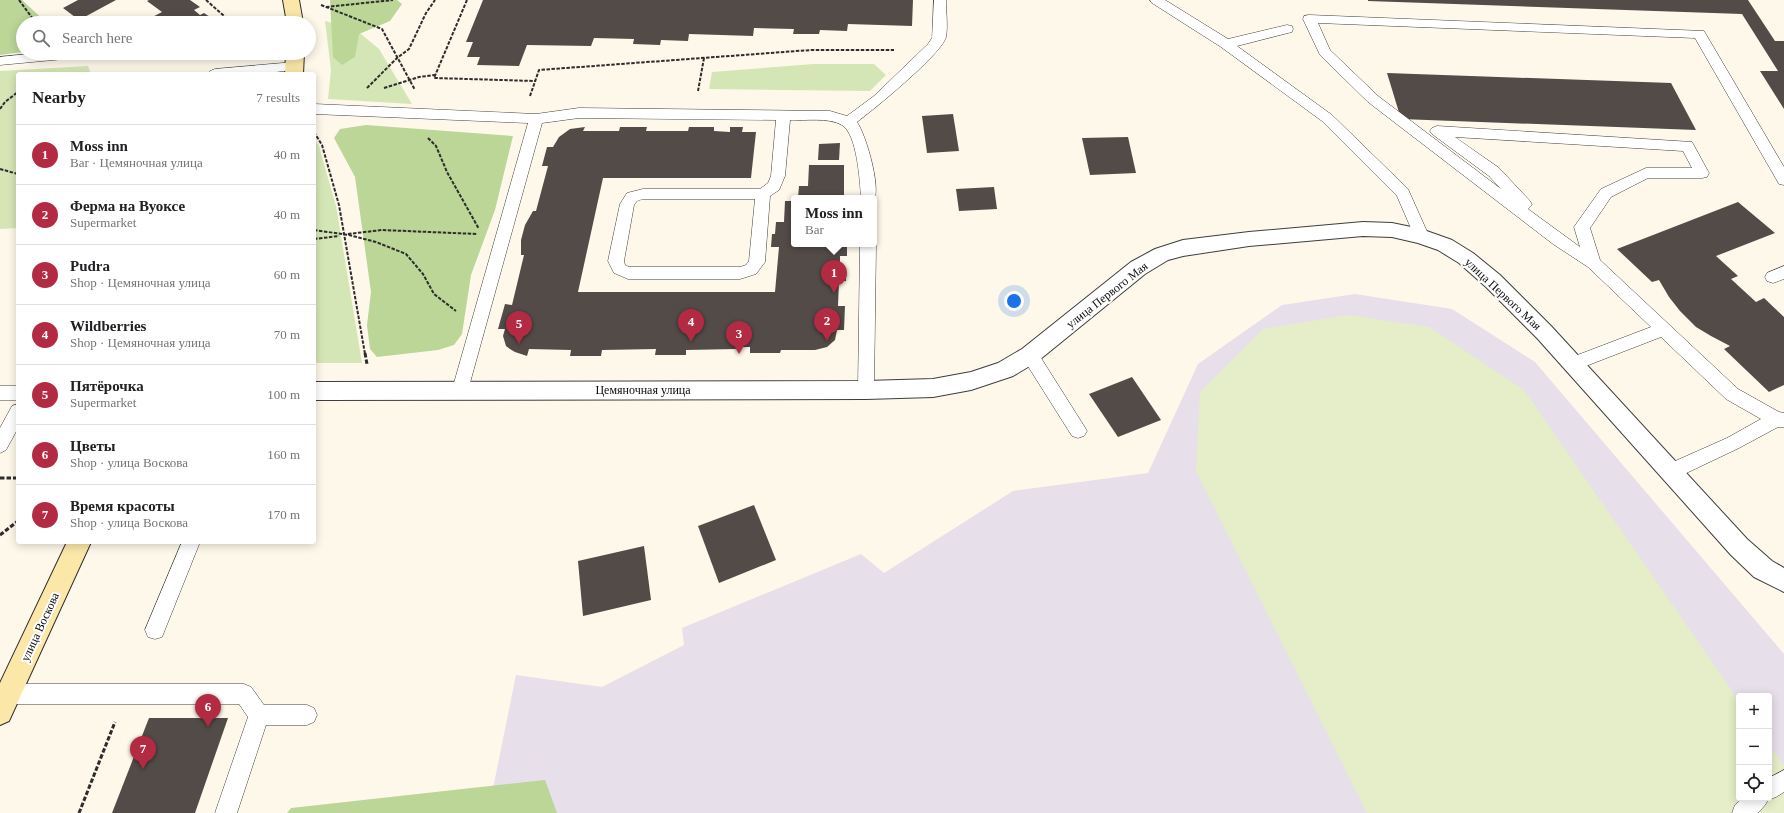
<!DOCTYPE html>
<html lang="en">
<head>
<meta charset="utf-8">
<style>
  :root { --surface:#fff; --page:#f6f6f6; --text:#202124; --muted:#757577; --line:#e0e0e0; --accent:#b32b43 }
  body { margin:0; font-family:Georgia,serif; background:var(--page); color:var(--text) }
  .controls { position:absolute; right:12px; bottom:12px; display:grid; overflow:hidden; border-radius:4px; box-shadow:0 2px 10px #0003 }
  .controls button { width:36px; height:36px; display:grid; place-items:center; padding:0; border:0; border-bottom:1px solid var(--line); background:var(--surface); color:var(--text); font:20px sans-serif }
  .you { position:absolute; left:1014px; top:301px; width:14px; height:14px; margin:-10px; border:3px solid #fff; border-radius:50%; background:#1a73e8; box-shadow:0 0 0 6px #1a73e833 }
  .badge { display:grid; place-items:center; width:26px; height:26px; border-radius:50%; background:var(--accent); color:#fff; font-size:13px; font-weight:700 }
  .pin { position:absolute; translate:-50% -33px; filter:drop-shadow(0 1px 2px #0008) }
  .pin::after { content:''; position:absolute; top:21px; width:14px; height:12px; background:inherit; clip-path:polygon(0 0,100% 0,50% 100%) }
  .popup { position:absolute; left:791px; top:195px; width:86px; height:52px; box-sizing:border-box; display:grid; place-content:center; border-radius:4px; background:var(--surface); filter:drop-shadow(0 1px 3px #0005); font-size:13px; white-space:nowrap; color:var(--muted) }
  .popup b { font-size:15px; color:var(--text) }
  .popup::after { content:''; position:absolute; left:50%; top:100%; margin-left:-8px; border:8px solid transparent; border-top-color:var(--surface) }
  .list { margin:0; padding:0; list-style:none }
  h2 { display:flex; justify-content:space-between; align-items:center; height:52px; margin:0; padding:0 16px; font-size:17px }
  h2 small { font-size:13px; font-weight:400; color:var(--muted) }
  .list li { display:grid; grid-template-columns:26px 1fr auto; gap:12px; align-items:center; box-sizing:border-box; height:60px; padding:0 16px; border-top:1px solid var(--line) }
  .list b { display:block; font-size:15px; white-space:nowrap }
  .list p { margin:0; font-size:13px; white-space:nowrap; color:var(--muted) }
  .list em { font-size:13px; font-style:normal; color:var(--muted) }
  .icon { flex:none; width:22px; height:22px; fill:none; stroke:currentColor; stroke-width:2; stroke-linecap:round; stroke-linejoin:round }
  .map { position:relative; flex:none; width:1784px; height:813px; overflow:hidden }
  .search { position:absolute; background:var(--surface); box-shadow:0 2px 10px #0003; left:16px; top:16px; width:300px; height:44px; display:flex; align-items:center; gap:10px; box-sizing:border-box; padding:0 14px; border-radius:22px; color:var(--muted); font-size:15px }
  .panel { position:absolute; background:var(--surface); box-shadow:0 2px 10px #0003; left:16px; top:72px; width:300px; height:472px; border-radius:4px }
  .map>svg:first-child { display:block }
  .industrial { fill:#e7dfea; fill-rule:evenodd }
  .green { fill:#d5e6b6 }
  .forest { fill:#bbd697 }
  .pitch { fill:#e5eec8 }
  .building { fill:#534b48 }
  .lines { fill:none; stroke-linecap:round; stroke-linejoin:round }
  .service-casing { stroke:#3e3e3e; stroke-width:1 }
  .minor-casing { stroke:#3e3e3e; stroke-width:2 }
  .secondary-casing { stroke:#2d2d2d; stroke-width:2 }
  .path-far1 { stroke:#2d2d2d; stroke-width:2; stroke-dasharray:3.5 1.5; stroke-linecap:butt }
  .path { stroke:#2d2d2d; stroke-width:3; stroke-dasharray:4.5 2; stroke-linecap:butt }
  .service { fill:#fff; fill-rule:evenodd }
  .minor { fill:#fff; fill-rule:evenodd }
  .secondary { fill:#fbe7a8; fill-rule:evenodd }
  .labels { text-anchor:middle; stroke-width:4; stroke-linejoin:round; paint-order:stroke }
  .street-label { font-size:12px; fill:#0b0b0b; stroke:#fff }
</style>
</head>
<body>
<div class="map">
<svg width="1784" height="813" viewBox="0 0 1784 813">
  <rect width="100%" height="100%" fill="#fef8ea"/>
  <path class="industrial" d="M1355,294l97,15 83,53 249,292v159h-1296l28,-138 86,12 82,-42 -2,-17 179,-74 23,19 129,-82 135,-18 50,-109 84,-59zM1739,696h30v102h-30z"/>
  <g class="green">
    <polygon points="325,21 355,29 379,49 412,104 328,99 331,70"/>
    <polygon points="813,64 874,64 886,75 870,91 709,89 712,72"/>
    <polygon points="88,66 91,74 18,74 18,228 0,229 0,71"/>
    <polygon points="314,138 319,146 336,206 362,363 314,363"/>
  </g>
  <g class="forest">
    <polygon points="0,0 22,0 47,23 23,23 23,52 0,55"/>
    <polygon points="330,0 397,0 402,4 390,21 359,34 355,57 342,65 333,57"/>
    <polygon points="366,125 513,136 495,210 471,275 462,334 454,345 438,350 377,357 370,349 367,325 371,292 355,177 334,138 340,129"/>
    <polygon points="545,780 557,813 287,813 291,808"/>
  </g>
  <polygon class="pitch" points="1349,315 1429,327 1524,390 1739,701 1739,798 1769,798 1769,745 1784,766 1784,813 1367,813 1196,471 1200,392 1263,329"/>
  <g class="building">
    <polygon points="78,0 116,0 79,20 63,8"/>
    <polygon points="149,0 190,0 200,7 194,10 200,15 204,13 210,17 200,23 178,23 175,20 170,23 141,23 162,12 147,1"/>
    <polygon points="483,0 913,0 912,26 848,24 847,31 820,30 819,34 793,34 794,29 754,28 753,36 689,34 688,41 661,40 660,45 633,44 634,39 594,38 591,46 527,45 519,66 477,65 480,57 467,57 473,42 466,42"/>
    <polygon points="1368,0 1748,0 1775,41 1784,41 1784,109 1760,71 1778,71 1742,14 1368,1"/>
    <polygon points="1387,73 1671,83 1696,130 1401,119"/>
    <polygon points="953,114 959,151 927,153 922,116"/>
    <polygon points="585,127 583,131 619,131 620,127 647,127 646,131 688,131 689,127 714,127 714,131 730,132 730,127 743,127 742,132 756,132 751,178 603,178 578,292 775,292 779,247 771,247 772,234 775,234 776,222 784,222 785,201 794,201 794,244 847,244 847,256 840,256 840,270 846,269 846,281 839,281 838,306 845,306 844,330 837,330 835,340 827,347 815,350 781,350 780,353 750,353 750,347 736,347 736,349 686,350 686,355 655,355 656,349 602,350 601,356 570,356 571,350 529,349 527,356 515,352 510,349 506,346 503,336 505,329 498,329 505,304 512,305 524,255 521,255 521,240 525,225 533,211 536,211 548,166 542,166 547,147 553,147 559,137 570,129"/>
    <polygon points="1128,137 1136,173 1090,175 1082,138"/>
    <polygon points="840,143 839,160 818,160 819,144"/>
    <polygon points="809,165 844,165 844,198 798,198 799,186 808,186"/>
    <polygon points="994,187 997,209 959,211 956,189"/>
    <polygon points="1738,202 1775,233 1716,256 1738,276 1731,279 1756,302 1764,298 1784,317 1784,385 1769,392 1724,349 1730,346 1711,336 1696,327 1680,311 1669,297 1659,280 1652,282 1617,249"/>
    <polygon points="1132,377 1161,420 1118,437 1089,394"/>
    <polygon points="754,505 776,560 719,583 698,526"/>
    <polygon points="644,546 651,600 583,616 578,561"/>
    <polygon points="149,718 228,718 195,813 112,813"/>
  </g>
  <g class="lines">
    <g class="service-casing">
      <g id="service">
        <path d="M934,0h12c0,12 2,26 0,37 -4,17 -73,73 -89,85 9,13 24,65 17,78v-2h-13c-1,-17 -4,-64 -19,-73 -14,-8 -37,-4 -52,-5l-5,56 -6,14 -9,6 -5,66 -9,12 -16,5h-112l-14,-6 -6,-12 12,-57 7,-11 16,-4h117l8,-6 3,-7 5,-56 -197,-2 -37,5 -74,267 -2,5 -6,2 -6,-2 -2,-5 76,-267 -214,-9v-10l222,10 43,-6 251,3 17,5 27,-20 54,-52 4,-6zM643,199h112l-6,62 -3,4 -6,2h-111l-4,-2 -1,-4 10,-56 3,-4z"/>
        <polygon points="1150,0 1165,0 1228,39 1287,25 1292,26 1293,29 1292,32 1237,46 1332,115 1408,189 1429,236 1426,240 1421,242 1416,240 1397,196 1322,121 1221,47 1152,3"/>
        <path d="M1309,15l395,16 80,136v18l-5,-1 -84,-146 -377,-15 12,27 48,46 123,93 -12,-13 -57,-42 -2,-3 2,-3 5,-2 255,16 17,31 -2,4 -5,1h-54l-37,19 -21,31 10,32 138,129 41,23 5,1v14h-6l-39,21 -63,30 -6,2 -6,-2 -3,-6 3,-6 63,-28 34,-19 -35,-20 -65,-62 -88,34 -6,-2 -2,-5 2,-5 84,-32 -63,-60 -35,-23 -185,-142 -48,-47 -17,-36 1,-3zM1455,137l228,14 9,17h-46l-45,21 -27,38 6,20 -52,-38 4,-4 -2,-4 -31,-33z"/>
        <polygon points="38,53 92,53 90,56 85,57 0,65 0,57"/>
        <polygon points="295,62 300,63 302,66 300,69 260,74 208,74 210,71 215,69"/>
        <polygon points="874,241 876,244 874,390 872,395 866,397 860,395 858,390 860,244 874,244"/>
        <polygon points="1784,266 1784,279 1773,283 1767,281 1765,277 1767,273"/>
        <polygon points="1030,348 1036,350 1084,426 1087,431 1084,436 1078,438 1072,436 1024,360 1022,355 1024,350"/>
        <rect x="0" y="386" width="18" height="14"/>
        <polygon points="18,404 18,428 6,450 0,453 0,428 12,406"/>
        <polygon points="182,542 200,542 162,637 155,639 148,637 145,630"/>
        <polygon points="8,684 244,684 251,687 264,705 307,705 314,708 317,715 314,722 307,725 266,725 237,813 215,813 248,717 239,704 8,704 1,701 1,687"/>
        <polygon points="1784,770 1784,792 1776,797 1768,800 1765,805 1758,813 1732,813 1735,805 1743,798 1769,798 1769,778"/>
      </g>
    </g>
    <g class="minor-casing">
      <polygon id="minor" points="1363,222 1392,223 1421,229 1452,240 1473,253 1500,275 1551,326 1747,539 1772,561 1784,568 1784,592 1754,577 1731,555 1537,338 1486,287 1459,263 1438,250 1418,243 1392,237 1363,236 1249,246 1183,256 1168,260 1145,274 1038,361 1013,376 971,390 933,397 866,399 314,400 314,382 866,381 933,379 971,372 998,363 1022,349 1131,262 1155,249 1183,240 1249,232"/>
    </g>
    <g class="secondary-casing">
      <g id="secondary">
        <polygon points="283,0 299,0 303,23 287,23"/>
        <polygon points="286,53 304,53 303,74 285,74"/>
        <polygon points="67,542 91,542 9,721 0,725 0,683"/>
      </g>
    </g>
    <g class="path-far1">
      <polyline points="19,0 36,23"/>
      <polyline points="206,0 232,23"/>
      <polyline points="467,0 434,78 535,81"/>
      <polyline points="321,5 382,29 415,90"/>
      <polyline points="326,7 393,0"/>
      <polyline points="367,88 397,58 409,49 426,13 435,0"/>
      <polyline points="384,88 419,77 435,75"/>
      <polyline points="698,91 704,58"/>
      <polyline points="530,96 539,70 811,50 894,50"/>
      <polyline points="0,109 5,102 18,92"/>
      <polyline points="314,132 322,145 339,205 365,354"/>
      <polyline points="428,138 436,146 447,172 479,229"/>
      <polyline points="0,169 18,174"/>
      <polyline points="314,230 349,235 376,242 406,254 423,274 434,294 456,311"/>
      <polyline points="348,234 382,230 477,234"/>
      <polyline points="314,239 339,236"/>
    </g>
    <g class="path">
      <polyline points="365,353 367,364"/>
      <polyline points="0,478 18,478"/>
      <polyline points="0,535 18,521"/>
      <polyline points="79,813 115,722"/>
    </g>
    <use href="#service" class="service"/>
    <use href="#minor" class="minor"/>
    <use href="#secondary" class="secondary"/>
  </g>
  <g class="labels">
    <g class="street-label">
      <text transform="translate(1503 294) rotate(43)" y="4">улица Первого Мая</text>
      <text transform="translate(1107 295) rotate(-38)" y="4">улица Первого Мая</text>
      <text x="643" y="394">Цемяночная улица</text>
      <text transform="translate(40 627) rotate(-65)" y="4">улица Воскова</text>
    </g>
  </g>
</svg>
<div class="controls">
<button>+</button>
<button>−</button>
<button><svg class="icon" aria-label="locate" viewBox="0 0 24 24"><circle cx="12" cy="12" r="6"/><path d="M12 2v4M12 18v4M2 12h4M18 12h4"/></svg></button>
</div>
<div class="you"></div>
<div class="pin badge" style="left:834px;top:293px">1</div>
<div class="popup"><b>Moss inn</b>Bar</div>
<div class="pin badge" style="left:827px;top:341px">2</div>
<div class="pin badge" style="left:739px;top:354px">3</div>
<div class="pin badge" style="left:691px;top:342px">4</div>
<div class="pin badge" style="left:519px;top:344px">5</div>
<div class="pin badge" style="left:208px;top:727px">6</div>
<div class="pin badge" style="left:143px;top:769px">7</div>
<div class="search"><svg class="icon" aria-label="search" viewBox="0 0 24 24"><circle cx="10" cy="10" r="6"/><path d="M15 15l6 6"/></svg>Search here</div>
<section class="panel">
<h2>Nearby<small>7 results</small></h2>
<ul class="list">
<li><span class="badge">1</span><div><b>Moss inn</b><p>Bar · Цемяночная улица</p></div><em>40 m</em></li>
<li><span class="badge">2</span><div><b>Ферма на Вуоксе</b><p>Supermarket</p></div><em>40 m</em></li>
<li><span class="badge">3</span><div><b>Pudra</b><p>Shop · Цемяночная улица</p></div><em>60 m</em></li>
<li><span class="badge">4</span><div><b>Wildberries</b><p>Shop · Цемяночная улица</p></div><em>70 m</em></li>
<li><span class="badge">5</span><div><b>Пятёрочка</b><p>Supermarket</p></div><em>100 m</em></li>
<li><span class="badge">6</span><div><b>Цветы</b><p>Shop · улица Воскова</p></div><em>160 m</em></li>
<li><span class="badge">7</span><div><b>Время красоты</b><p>Shop · улица Воскова</p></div><em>170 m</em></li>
</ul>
</section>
</div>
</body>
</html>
